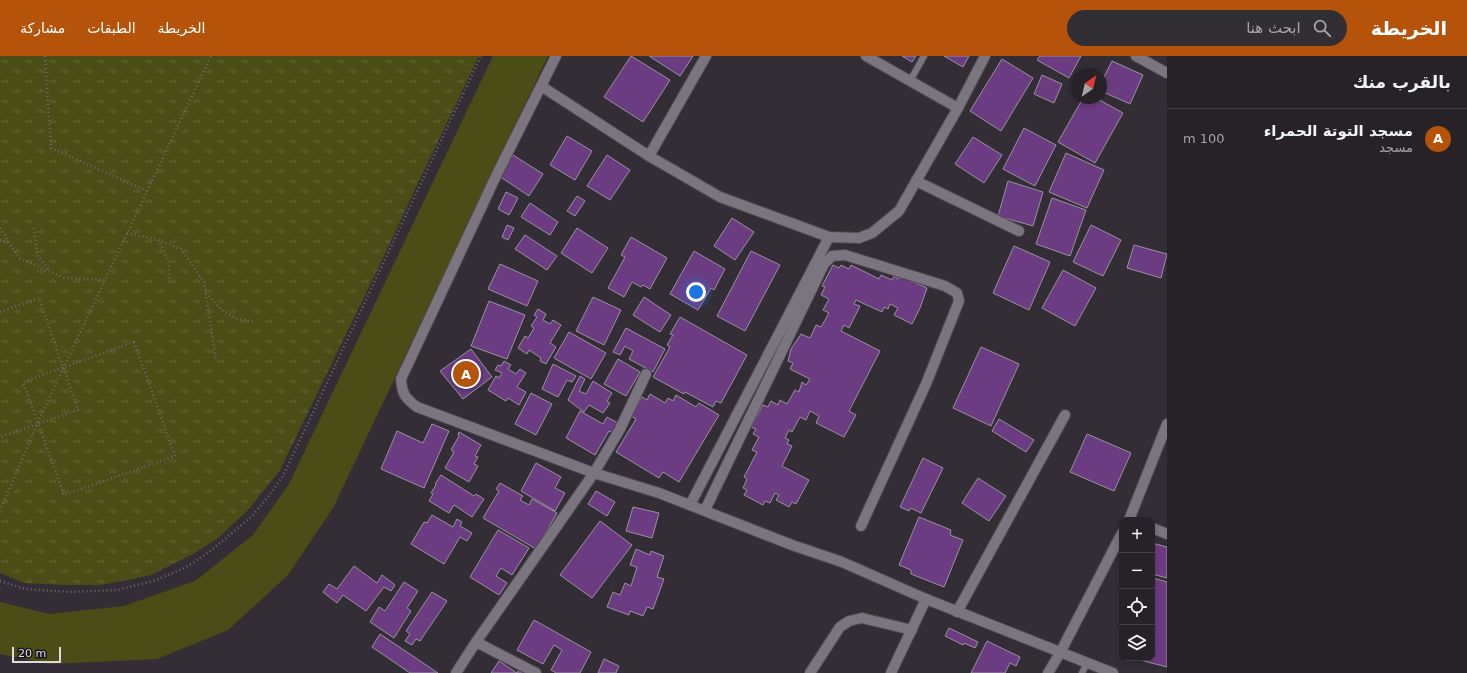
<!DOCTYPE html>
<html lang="ar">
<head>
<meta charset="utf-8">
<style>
  :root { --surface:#262228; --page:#322f34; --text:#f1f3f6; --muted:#a4a4a8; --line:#423f45; --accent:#b45309 }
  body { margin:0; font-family:"DejaVu Sans",Vazirmatn,sans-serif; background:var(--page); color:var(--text); direction:rtl }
  .controls { position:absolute; right:12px; bottom:12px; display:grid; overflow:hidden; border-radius:8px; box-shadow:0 2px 6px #0003 }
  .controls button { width:36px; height:36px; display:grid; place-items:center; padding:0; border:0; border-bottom:1px solid var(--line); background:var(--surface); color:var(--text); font:20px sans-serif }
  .compass { position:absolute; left:1071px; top:12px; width:36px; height:36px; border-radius:50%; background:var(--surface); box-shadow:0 2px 6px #0003; rotate:34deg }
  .scale { position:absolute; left:12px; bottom:10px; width:49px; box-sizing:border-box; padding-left:4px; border:2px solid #dedbe0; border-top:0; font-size:11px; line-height:14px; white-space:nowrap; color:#dedbe0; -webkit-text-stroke:3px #19171b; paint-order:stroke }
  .you { position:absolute; left:696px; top:236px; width:14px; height:14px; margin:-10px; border:3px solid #fff; border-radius:50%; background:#1a73e8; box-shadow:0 0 0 6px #1a73e833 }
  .badge { display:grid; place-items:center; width:26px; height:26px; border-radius:50%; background:var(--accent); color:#fff; font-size:13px; font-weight:700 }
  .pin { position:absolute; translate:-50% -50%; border:2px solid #fff; box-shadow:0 1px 4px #0006 }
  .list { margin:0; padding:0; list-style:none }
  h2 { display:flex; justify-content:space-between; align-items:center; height:52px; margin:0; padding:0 16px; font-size:17px }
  h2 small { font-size:13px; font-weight:400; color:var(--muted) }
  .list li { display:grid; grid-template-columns:26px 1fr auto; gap:12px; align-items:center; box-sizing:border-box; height:60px; padding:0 16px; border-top:1px solid var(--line) }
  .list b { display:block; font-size:15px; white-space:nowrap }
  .list p { margin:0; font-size:13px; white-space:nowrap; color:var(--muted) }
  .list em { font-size:13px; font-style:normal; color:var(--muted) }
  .icon { flex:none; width:22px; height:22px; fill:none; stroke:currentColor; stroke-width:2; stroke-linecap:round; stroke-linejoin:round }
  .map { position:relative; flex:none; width:1167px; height:617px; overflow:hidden; direction:ltr }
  header { display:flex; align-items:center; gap:24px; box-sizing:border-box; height:56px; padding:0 20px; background:var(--accent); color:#fff }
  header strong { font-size:19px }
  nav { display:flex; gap:22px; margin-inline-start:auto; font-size:14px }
  .search { width:280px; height:36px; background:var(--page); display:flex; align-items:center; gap:10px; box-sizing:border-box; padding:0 14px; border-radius:22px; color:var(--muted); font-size:15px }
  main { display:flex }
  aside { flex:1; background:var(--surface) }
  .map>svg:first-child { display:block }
  .park { fill:url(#park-tufts) }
  .pitch { fill:#4b4d17 }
  .building { fill:#6b3c81; stroke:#99929d }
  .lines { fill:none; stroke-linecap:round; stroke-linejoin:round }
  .lane-casing { stroke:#4e4950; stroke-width:8 }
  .street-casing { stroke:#4e4950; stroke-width:12 }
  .path { stroke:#6e6a71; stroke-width:2.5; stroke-dasharray:1 3; stroke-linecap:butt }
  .lane { stroke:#7b757f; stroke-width:6 }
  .street { stroke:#7b757f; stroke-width:10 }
</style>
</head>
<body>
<header>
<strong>الخريطة</strong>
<div class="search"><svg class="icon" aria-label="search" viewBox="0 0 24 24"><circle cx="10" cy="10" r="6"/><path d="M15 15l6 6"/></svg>ابحث هنا</div>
<nav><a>الخريطة</a><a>الطبقات</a><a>مشاركة</a></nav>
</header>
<main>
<aside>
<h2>بالقرب منك<small></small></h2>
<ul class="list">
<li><span class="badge">A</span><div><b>مسجد التوتة الحمراء</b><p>مسجد</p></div><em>100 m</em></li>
</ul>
</aside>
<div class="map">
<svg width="1167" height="617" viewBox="0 0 1167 617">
  <defs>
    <pattern id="park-tufts" width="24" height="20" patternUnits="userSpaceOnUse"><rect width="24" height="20" fill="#4b4d17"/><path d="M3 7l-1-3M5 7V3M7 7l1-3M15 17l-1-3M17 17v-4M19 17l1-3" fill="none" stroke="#646638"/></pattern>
  </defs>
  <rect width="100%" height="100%" fill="#332e36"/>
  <polygon class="park" points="0,0 479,0 417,129 383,202 280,414 249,453 218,482 193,498 151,519 133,523 100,529 63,529 25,527 0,517"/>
  <polygon class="pitch" points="493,0 548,0 333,452 288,519 228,574 157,603 50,608 0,598 0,546 49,558 124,550 195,525 253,479 289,428"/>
  <g class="building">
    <polygon points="631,0 670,24 643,66 604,41"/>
    <polygon points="649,0 693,0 680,20"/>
    <polygon points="902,0 916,0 912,6"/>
    <polygon points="944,0 969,0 963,11"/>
    <polygon points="1040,0 1081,0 1069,22 1037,4"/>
    <polygon points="1002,3 1033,22 1001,75 970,55"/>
    <polygon points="1112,5 1143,19 1130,48 1101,35 1101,27"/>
    <polygon points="1042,19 1062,28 1054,47 1034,38"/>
    <polygon points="1083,42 1096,42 1123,57 1095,107 1058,86"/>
    <polygon points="1024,72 1056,89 1035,130 1003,113"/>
    <polygon points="567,80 592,95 575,124 550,109"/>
    <polygon points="973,81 1002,99 984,127 955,108"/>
    <polygon points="1066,97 1104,114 1087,152 1049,136"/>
    <polygon points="513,99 543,118 529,140 499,120"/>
    <polygon points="607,99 630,114 610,144 587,130"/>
    <polygon points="1008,125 1043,136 1033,170 998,160"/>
    <polygon points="506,136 518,142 509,159 498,153"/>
    <polygon points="577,140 585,145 575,160 567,155"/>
    <polygon points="1052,142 1086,154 1070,200 1036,188"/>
    <polygon points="530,147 558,166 550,179 521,161"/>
    <polygon points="732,162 754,176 735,204 714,190"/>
    <polygon points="507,169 514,172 508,184 502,181"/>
    <polygon points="1091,169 1121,184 1103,220 1073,206"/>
    <polygon points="577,172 608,192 592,217 561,197"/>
    <polygon points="525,179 557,200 547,214 515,193"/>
    <polygon points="631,181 667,202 650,233 643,229 641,231 632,226 624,241 608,232 625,201 621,199"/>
    <polygon points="1134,189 1167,198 1161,222 1127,212"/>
    <polygon points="1014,190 1050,206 1029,254 993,237"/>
    <polygon points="694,195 725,213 714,234 711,232 698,254 670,238"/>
    <polygon points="751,195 780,209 745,275 717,260"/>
    <polygon points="500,208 538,225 527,250 488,233"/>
    <polygon points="833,209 839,212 841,209 849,213 851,209 879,223 881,219 892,224 894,220 898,223 900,220 927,232 920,252 912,268 894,259 898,252 890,248 888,253 884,251 882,256 856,244 854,248 860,250 849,272 844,269 841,275 880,295 849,355 856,359 844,381 816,367 819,360 810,355 806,364 800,361 792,376 789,374 785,382 789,384 787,388 792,390 782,410 809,424 796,448 792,446 789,451 776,444 779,439 775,437 770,447 765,445 763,449 744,439 747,434 743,432 747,423 744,421 757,396 752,394 759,381 753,378 756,373 751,371 763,349 768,351 771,345 778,349 780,344 787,348 795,334 799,336 802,326 806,329 810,323 790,313 793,307 788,305 791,293 801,278 810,282 816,269 821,271 829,257 823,254 829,243 821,239 825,231 822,230"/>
    <polygon points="1063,214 1096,232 1075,270 1042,252"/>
    <polygon points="593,241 621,254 604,289 576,275"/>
    <polygon points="644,241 671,259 660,276 633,259"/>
    <polygon points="489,245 525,259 507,303 471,290"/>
    <polygon points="538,253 546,258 543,264 550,268 553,264 561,269 550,287 556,291 546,308 540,305 541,302 529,294 527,298 518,292 525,280 528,282 534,272 531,270 537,261 534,259"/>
    <polygon points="680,261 747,299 721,347 716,345 713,351 685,336 684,338 653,321 670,291 667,289 673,279 670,278"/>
    <polygon points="626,272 665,293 653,316 629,303 633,295 625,290 620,299 613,296"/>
    <polygon points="569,276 606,297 591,323 554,302"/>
    <polygon points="981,291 1019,308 991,370 953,352"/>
    <polygon points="471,293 492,321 463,343 440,315"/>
    <polygon points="618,303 640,316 626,340 604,328"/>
    <polygon points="504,305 511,309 508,313 516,318 520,313 526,317 517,331 526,336 519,349 508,342 506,345 488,334 496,320 499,322 502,317 495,314 498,309 501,310"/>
    <polygon points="553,308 576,320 572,326 567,324 558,341 542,333"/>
    <polygon points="580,320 585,323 579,335 586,338 593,325 612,337 607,345 610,347 603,357 589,349 584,356 568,344"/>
    <polygon points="531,337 552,348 536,379 515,368"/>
    <polygon points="650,338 665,347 668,342 673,345 676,339 696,351 699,347 719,359 679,426 663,416 659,422 616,396 636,363 631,360 642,341 647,344"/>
    <polygon points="580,355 603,368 607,361 618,367 613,377 609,375 595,399 566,382"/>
    <polygon points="999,363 1034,384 1026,396 992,375"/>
    <polygon points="432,368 449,375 424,432 381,413 397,375 423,387"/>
    <polygon points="459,376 481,389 475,400 478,401 474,408 478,410 469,426 445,412 454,396 451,394 459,380 458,379"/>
    <polygon points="1087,378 1131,397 1114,435 1070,416"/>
    <polygon points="923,402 943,412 921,457 911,452 909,455 900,451"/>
    <polygon points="536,407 561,421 555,432 565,437 555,455 521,435"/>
    <polygon points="441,419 474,440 476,438 484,443 472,461 454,449 449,457 429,445 433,438 431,437 436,429 435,428"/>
    <polygon points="978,422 1006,440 989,465 962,447"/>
    <polygon points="500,427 523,440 520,444 529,449 532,443 557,457 536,493 483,462 499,435 496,433"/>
    <polygon points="596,435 615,446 607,460 588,448"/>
    <polygon points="633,451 659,457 652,482 626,475"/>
    <polygon points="432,459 453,471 457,463 462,466 460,470 472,477 467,485 460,481 444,508 411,488 424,466 427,467"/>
    <polygon points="919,461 951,474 950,479 963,484 944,531 911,518 911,514 899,509"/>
    <polygon points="600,465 632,489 592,542 560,519"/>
    <polygon points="498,474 529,492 512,519 501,512 496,520 507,527 499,539 470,521"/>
    <polygon points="1152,487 1167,491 1167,522 1152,518"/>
    <polygon points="636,493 650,499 651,495 664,500 657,521 664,523 653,553 647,551 643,560 630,555 629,559 607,551 613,536 620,539 625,527 631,530 637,511 630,509"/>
    <polygon points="354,510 377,527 382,519 395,529 391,535 384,531 366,555 343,539 337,547 323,536 329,528 337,533"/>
    <polygon points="1153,522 1167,526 1167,611 1132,602 1152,602"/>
    <polygon points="404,526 418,535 407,552 411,555 394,582 370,566 379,551 385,555"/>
    <polygon points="432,536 447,545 420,585 416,583 412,589 405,585 410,578 406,575"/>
    <polygon points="534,564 591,596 580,617 556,617 551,614 562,594 554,589 543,608 517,594"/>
    <polygon points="949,572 978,586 975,592 964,587 963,589 945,580"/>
    <polygon points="380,578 438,617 410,617 372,591"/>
    <polygon points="987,585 1020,601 1016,610 1010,607 1005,617 971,617"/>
    <polygon points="604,603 619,610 616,617 598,617"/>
    <polygon points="499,605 517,617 522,609 533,617 491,617"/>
  </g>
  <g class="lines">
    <g class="lane-casing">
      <g id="lane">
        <polyline points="910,25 924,0"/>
        <polyline points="1082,617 1087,607"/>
      </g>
    </g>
    <g class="street-casing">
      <g id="street">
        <path d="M556,0l-60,120 -95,203c1,15 4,19 16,28l177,66 65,20 133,52 50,17 84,37 187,74"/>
        <polyline points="866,0 958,52"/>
        <polyline points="1136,0 1167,17"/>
        <polyline points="541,30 649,100 720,141 829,181 859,182 872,177 899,155 958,52 985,0"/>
        <polyline points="649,100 706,0"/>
        <polyline points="916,125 1019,175"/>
        <polyline points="690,449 829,181"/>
        <polyline points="705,454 824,208 832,200 845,199 945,230 957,237 959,245 926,328 861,470"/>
        <polyline points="1129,464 1167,368"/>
        <polyline points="1152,472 1167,478"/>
        <polyline points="957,556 1065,359"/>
        <polyline points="476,586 536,617"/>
        <polyline points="456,617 476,586 594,417 620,373 646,318"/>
        <polyline points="810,617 840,571 849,565 862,562 912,574"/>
        <polyline points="891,617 926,543"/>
        <polyline points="1048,617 1060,597 1122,477"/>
      </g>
    </g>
    <g class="path">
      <polyline points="45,0 51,92 147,135"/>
      <polyline points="0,172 19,202 65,222 105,224"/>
      <polyline points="34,172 37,199 49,214"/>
      <polyline points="127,177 158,184 181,193 204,226 216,304"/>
      <polyline points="0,184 8,187"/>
      <polyline points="158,184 169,205 169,229"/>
      <polyline points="206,237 221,253 237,263 256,266"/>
      <polyline points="0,256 39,242 78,354 0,381"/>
      <polygon points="134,286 175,400 64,439 23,326"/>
      <polyline points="0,455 37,368 211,0"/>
      <polyline points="0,525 25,533 70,536 118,534 153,525 185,512 209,496 232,477 253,459 267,442 283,420 481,0"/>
    </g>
    <use href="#lane" class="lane"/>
    <use href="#street" class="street"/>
  </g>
</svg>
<div class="controls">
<button>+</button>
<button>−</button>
<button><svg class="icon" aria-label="locate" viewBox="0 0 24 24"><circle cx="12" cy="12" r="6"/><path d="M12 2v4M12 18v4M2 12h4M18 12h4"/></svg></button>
<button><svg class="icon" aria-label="layers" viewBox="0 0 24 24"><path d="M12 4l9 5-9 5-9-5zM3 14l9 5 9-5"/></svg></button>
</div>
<svg class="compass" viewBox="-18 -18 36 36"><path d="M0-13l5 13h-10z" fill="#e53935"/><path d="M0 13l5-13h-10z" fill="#a4a4a8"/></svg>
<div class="scale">20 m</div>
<div class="you"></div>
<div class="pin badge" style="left:466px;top:318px">A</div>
</div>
</main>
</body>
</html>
